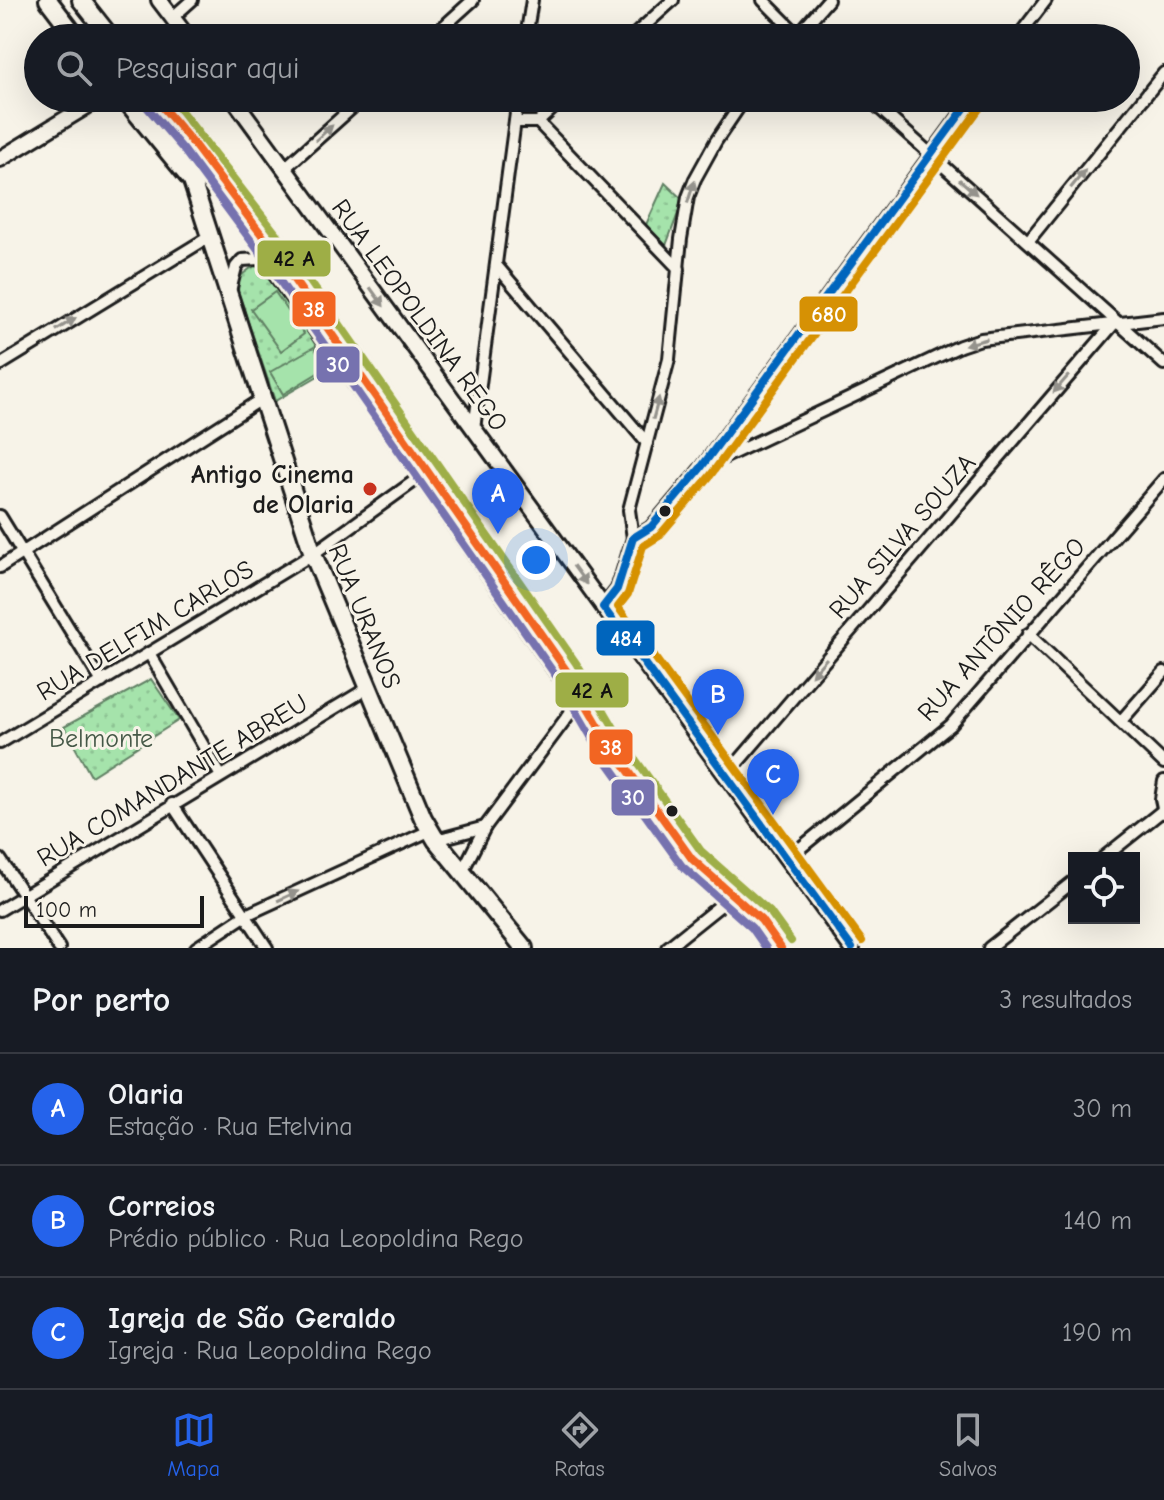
<!DOCTYPE html>
<html lang="pt">
<head>
<meta charset="utf-8">
<style>
  :root { --surface:#171b24; --page:#242831; --text:#f1f3f6; --muted:#9ea1a6; --line:#363941; --accent:#2563eb }
  body { margin:0; font-family:"Comic Neue",sans-serif; background:var(--page); color:var(--text) }
  .controls { position:absolute; right:24px; bottom:24px; display:grid; overflow:hidden; border-radius:0px; box-shadow:0 8px 32px #0002 }
  .controls button { width:72px; height:72px; display:grid; place-items:center; padding:0; border:0; border-bottom:2px solid var(--line); background:var(--surface); color:var(--text); font:40px sans-serif }
  .scale { position:absolute; left:24px; bottom:20px; width:180px; box-sizing:border-box; padding-left:8px; border:4px solid #1c1c1c; border-top:0; font-size:22px; line-height:28px; white-space:nowrap; color:#1c1c1c; -webkit-text-stroke:6px #f7f3e8; paint-order:stroke }
  .you { position:absolute; left:536px; top:560px; width:28px; height:28px; margin:-20px; border:6px solid #fff; border-radius:50%; background:#1a73e8; box-shadow:0 0 0 12px #1a73e833 }
  .badge { display:grid; place-items:center; width:52px; height:52px; border-radius:50%; background:var(--accent); color:#fff; font-size:26px; font-weight:700 }
  .pin { position:absolute; translate:-50% -66px; filter:drop-shadow(0 2px 4px #0008) }
  .pin::after { content:''; position:absolute; top:42px; width:28px; height:24px; background:inherit; clip-path:polygon(0 0,100% 0,50% 100%) }
  .list { margin:0; padding:0; list-style:none }
  h2 { display:flex; justify-content:space-between; align-items:center; height:104px; margin:0; padding:0 32px; font-size:34px }
  h2 small { font-size:26px; font-weight:400; color:var(--muted) }
  .list li { display:grid; grid-template-columns:52px 1fr auto; gap:24px; align-items:center; box-sizing:border-box; height:112px; padding:0 32px; border-top:2px solid var(--line) }
  .list b { display:block; font-size:30px; white-space:nowrap }
  .list p { margin:0; font-size:26px; white-space:nowrap; color:var(--muted) }
  .list em { font-size:26px; font-style:normal; color:var(--muted) }
  .icon { flex:none; width:44px; height:44px; fill:none; stroke:currentColor; stroke-width:2; stroke-linecap:round; stroke-linejoin:round }
  .map { position:relative; flex:none; width:1164px; height:948px; overflow:hidden }
  .search { position:absolute; background:var(--surface); box-shadow:0 8px 32px #0002; left:24px; right:24px; top:24px; height:88px; display:flex; align-items:center; gap:20px; box-sizing:border-box; padding:0 28px; border-radius:44px; color:var(--muted); font-size:30px }
  .sheet { height:440px; background:var(--surface) }
  nav { display:flex; justify-content:space-around; align-items:center; box-sizing:border-box; height:112px; border-top:2px solid var(--line); background:var(--surface); font-size:22px; color:var(--muted) }
  nav a { display:grid; justify-items:center; gap:4px }
  nav .on { color:var(--accent) }
  .map>svg:first-child { display:block }
  .park { fill:url(#park-dots); stroke:#608064; stroke-width:2 }
  .pitch { fill:#a5e3ab; stroke:#608064; stroke-width:2 }
  .lines { fill:none; stroke-linecap:round; stroke-linejoin:round }
  .street-casing { stroke:#1c1c1c; stroke-width:16 }
  .secondary-casing { stroke:#1c1c1c; stroke-width:20 }
  .primary-casing { stroke:#1c1c1c; stroke-width:22 }
  .street { stroke:#f7f3e8; stroke-width:10 }
  .secondary { stroke:#f7f3e8; stroke-width:14 }
  .primary { stroke:#f7f3e8; stroke-width:16 }
  .bus-1-casing { stroke:#f7f3e8; stroke-width:14 }
  .bus-2-casing { stroke:#f7f3e8; stroke-width:14 }
  .bus-3-casing { stroke:#f7f3e8; stroke-width:14 }
  .bus-4-casing { stroke:#f7f3e8; stroke-width:14 }
  .bus-5-casing { stroke:#f7f3e8; stroke-width:14 }
  .bus-1 { stroke:#f26522; stroke-width:8 }
  .bus-2 { stroke:#7672af; stroke-width:8 }
  .bus-3 { stroke:#9eae46; stroke-width:8 }
  .bus-4 { stroke:#0065bd; stroke-width:8 }
  .bus-5 { stroke:#d69104; stroke-width:8 }
  .oneway { fill:#94928c }
  .poi-dot { fill:#c8321e; stroke:#f7f3e8; stroke-width:3 }
  .bus-dot { fill:#1c1c1c; stroke:#f7f3e8; stroke-width:3 }
  .labels { text-anchor:middle; stroke-width:6; stroke-linejoin:round; paint-order:stroke }
  .street-label { font-size:26px; fill:#1c1c1c; stroke:#f7f3e8 }
  .poi-label { font-size:26px; font-weight:bold; fill:#1c1c1c; stroke:#f7f3e8; text-anchor:end }
  .park-label { font-size:26px; fill:#455847; stroke:#f7f3e8 }
  .line-badge { stroke:#f7f3e8; stroke-width:3 }
  .badge-label { font-size:22px; text-anchor:middle; font-weight:bold; fill:#fff }
  .pale-badge-label { font-size:22px; text-anchor:middle; font-weight:bold; fill:#111 }
</style>
</head>
<body>
<div class="map">
<svg width="1164" height="948" viewBox="0 0 1164 948">
  <defs>
    <pattern id="park-dots" width="8" height="8" patternUnits="userSpaceOnUse" patternTransform="scale(2)"><rect width="8" height="8" fill="#a5e3ab"/><path d="M2 2h.1M6 6h.1" fill="none" stroke="#8dc293" stroke-width="1.8" stroke-linecap="round"/></pattern>
  </defs>
  <rect width="100%" height="100%" fill="#f7f3e8"/>
  <filter id="ink" filterUnits="userSpaceOnUse"><feTurbulence type="fractalNoise" baseFrequency=".0125" numOctaves="2"/><feDisplacementMap in="SourceGraphic" scale="16" xChannelSelector="R" yChannelSelector="G"/><feConvolveMatrix kernelMatrix="1 2 1 2 8 2 1 2 1" color-interpolation-filters="sRGB"/></filter>
  <g filter="url(#ink)">
    <g class="park">
      <polygon points="665,183 683,200 665,248 644,229"/>
      <polygon points="255,265 269,271 278,283 330,369 275,401 238,292 239,277"/>
      <polygon points="151,679 179,720 91,776 64,727"/>
    </g>
    <g class="pitch">
      <polygon points="275,292 304,334 281,351 251,309"/>
      <polygon points="314,347 326,368 283,394 270,372"/>
    </g>
    <g class="lines">
      <g class="street-casing">
        <g id="street">
          <polyline points="763,0 801,38"/>
          <polyline points="173,17 192,0"/>
          <polyline points="431,38 473,0"/>
          <polyline points="526,38 532,0"/>
          <polyline points="631,38 673,0"/>
          <polyline points="795,38 828,0"/>
          <polyline points="1017,38 1046,0"/>
          <polyline points="868,98 1164,364"/>
          <polyline points="515,122 538,122 564,98"/>
          <polyline points="538,122 679,269"/>
          <polyline points="285,168 363,98"/>
          <polyline points="1029,240 1164,73"/>
          <polyline points="496,265 647,443"/>
          <polyline points="230,291 236,267 242,260 259,259 268,266 368,404 572,697 570,713 485,827 462,872"/>
          <polyline points="0,365 209,237"/>
          <polyline points="474,429 518,98"/>
          <polyline points="702,467 972,98"/>
          <polyline points="0,516 102,682"/>
          <polyline points="633,538 629,510 669,359 681,239 688,197 695,179 716,141 745,98"/>
          <polyline points="0,567 263,398"/>
          <polyline points="603,607 617,589 633,538 651,527 700,469 960,346 981,339 1164,318"/>
          <polyline points="1028,634 1164,763"/>
          <polyline points="149,653 221,776"/>
          <polyline points="1121,721 1164,672"/>
          <polyline points="0,743 313,554 420,477"/>
          <polyline points="726,776 1112,326"/>
          <polyline points="1164,781 1161,799 1164,813"/>
          <polyline points="172,804 267,948"/>
          <polyline points="436,840 485,827"/>
          <polyline points="1103,858 1162,811"/>
          <polyline points="0,859 59,948"/>
          <polyline points="787,859 951,725 1164,479"/>
          <polyline points="0,910 368,688"/>
          <polyline points="196,948 246,915 429,831"/>
          <polyline points="667,948 722,904"/>
          <polyline points="989,948 1074,881"/>
        </g>
      </g>
      <g class="secondary-casing">
        <g id="secondary">
          <polyline points="159,0 188,38"/>
          <polyline points="233,98 852,948"/>
          <polyline points="0,159 100,98"/>
        </g>
      </g>
      <g class="primary-casing">
        <g id="primary">
          <polyline points="48,0 77,38"/>
          <polyline points="81,0 111,38"/>
          <polyline points="124,98 192,181 313,554 423,818 436,840 524,948"/>
          <path d="M159,98c25,31 40,41 33,83"/>
        </g>
      </g>
      <use href="#street" class="street"/>
      <use href="#secondary" class="secondary"/>
      <use href="#primary" class="primary"/>
      <g class="bus-1-casing">
        <polyline id="bus-1" points="155,98 192,142 271,247 566,670 610,745 692,859 761,920 781,948"/>
      </g>
      <g class="bus-2-casing">
        <polyline id="bus-2" points="146,106 183,149 261,254 556,676 600,752 682,866 752,928 766,948"/>
      </g>
      <g class="bus-3-casing">
        <polyline id="bus-3" points="171,98 281,240 576,663 620,738 701,851 770,912 791,941"/>
      </g>
      <g class="bus-4-casing">
        <polyline id="bus-4" points="852,948 603,607 617,589 633,538 651,527 700,469 972,98"/>
      </g>
      <g class="bus-5-casing">
        <polyline id="bus-5" points="862,941 618,607 628,594 643,546 659,536 710,476 982,105"/>
      </g>
      <use href="#bus-1" class="bus-1"/>
      <use href="#bus-2" class="bus-2"/>
      <use href="#bus-3" class="bus-3"/>
      <use href="#bus-4" class="bus-4"/>
      <use href="#bus-5" class="bus-5"/>
    </g>
    <defs><path id="oneway-solid" d="M-6-.8H1V-3.2L6.5 0L1 3.2V.8H-6Z" transform="scale(2)"/></defs>
    <g class="oneway">
      <use href="#oneway-solid" transform="translate(324 133) rotate(-42)"/>
      <use href="#oneway-solid" transform="translate(1078 179) rotate(-51)"/>
      <use href="#oneway-solid" transform="translate(968 187) rotate(41)"/>
      <use href="#oneway-solid" transform="translate(691 192) rotate(-72)"/>
      <use href="#oneway-solid" transform="translate(377 297) rotate(54)"/>
      <use href="#oneway-solid" transform="translate(66 324) rotate(-32)"/>
      <use href="#oneway-solid" transform="translate(976 342) rotate(165)"/>
      <use href="#oneway-solid" transform="translate(1061 384) rotate(131)"/>
      <use href="#oneway-solid" transform="translate(656 408) rotate(-75)"/>
      <use href="#oneway-solid" transform="translate(580 575) rotate(54)"/>
      <use href="#oneway-solid" transform="translate(819 667) rotate(131)"/>
      <use href="#oneway-solid" transform="translate(288 896) rotate(-25)"/>
    </g>
  </g>
  <circle class="poi-dot" cx="370" cy="489" r="8"/>
  <g class="bus-dot">
    <circle cx="665" cy="511" r="7"/>
    <circle cx="672" cy="811" r="7"/>
  </g>
  <g class="labels">
    <g class="street-label">
      <text transform="translate(420 315) rotate(54)" y="9">RUA LEOPOLDINA REGO</text>
      <text transform="translate(902 536) rotate(-49)" y="9">RUA SILVA SOUZA</text>
      <text transform="translate(365 616) rotate(68)" y="9">RUA URANOS</text>
      <text transform="translate(1001 629) rotate(-48)" y="9">RUA ANTÔNIO RÊGO</text>
      <text transform="translate(145 630) rotate(-31)" y="9">RUA DELFIM CARLOS</text>
      <text transform="translate(172 780) rotate(-31)" y="9">RUA COMANDANTE ABREU</text>
    </g>
    <g class="poi-label">
      <text x="354" y="483">Antigo Cinema<tspan x="354" dy="30">de Olaria</tspan></text>
    </g>
    <g class="park-label">
      <text x="101" y="747">Belmonte</text>
    </g>
  </g>
  <g class="line-badge">
    <rect x="256" y="239" width="76" height="39" rx="8" fill="#9eae46"/>
    <rect x="291" y="290" width="46" height="38" rx="8" fill="#f26522"/>
    <rect x="798" y="295" width="61" height="38" rx="8" fill="#d69104"/>
    <rect x="315" y="345" width="46" height="39" rx="8" fill="#7672af"/>
    <rect x="595" y="619" width="61" height="38" rx="8" fill="#0065bd"/>
    <rect x="554" y="671" width="76" height="38" rx="8" fill="#9eae46"/>
    <rect x="588" y="728" width="46" height="38" rx="8" fill="#f26522"/>
    <rect x="610" y="778" width="46" height="39" rx="8" fill="#7672af"/>
  </g>
  <g class="badge-label">
    <text x="314" y="317">38</text>
    <text x="829" y="322">680</text>
    <text x="338" y="372">30</text>
    <text x="626" y="646">484</text>
    <text x="611" y="755">38</text>
    <text x="633" y="805">30</text>
  </g>
  <g class="pale-badge-label">
    <text x="294" y="266">42 A</text>
    <text x="592" y="698">42 A</text>
  </g>
</svg>
<div class="controls">
<button><svg class="icon" aria-label="locate" viewBox="0 0 24 24"><circle cx="12" cy="12" r="6"/><path d="M12 2v4M12 18v4M2 12h4M18 12h4"/></svg></button>
</div>
<div class="scale">100 m</div>
<div class="you"></div>
<div class="pin badge" style="left:498px;top:534px">A</div>
<div class="pin badge" style="left:718px;top:735px">B</div>
<div class="pin badge" style="left:773px;top:815px">C</div>
<div class="search"><svg class="icon" aria-label="search" viewBox="0 0 24 24"><circle cx="10" cy="10" r="6"/><path d="M15 15l6 6"/></svg>Pesquisar aqui</div>
</div>
<section class="sheet">
<h2>Por perto<small>3 resultados</small></h2>
<ul class="list">
<li><span class="badge">A</span><div><b>Olaria</b><p>Estação · Rua Etelvina</p></div><em>30 m</em></li>
<li><span class="badge">B</span><div><b>Correios</b><p>Prédio público · Rua Leopoldina Rego</p></div><em>140 m</em></li>
<li><span class="badge">C</span><div><b>Igreja de São Geraldo</b><p>Igreja · Rua Leopoldina Rego</p></div><em>190 m</em></li>
</ul>
</section>
<nav>
<a class="on"><svg class="icon" aria-label="map" viewBox="0 0 24 24"><path d="M3 6l6-2 6 2 6-2v14l-6 2-6-2-6 2zM9 4v14M15 6v14"/></svg>Mapa</a>
<a><svg class="icon" aria-label="directions" viewBox="0 0 24 24"><path d="M12 3l9 9-9 9-9-9zM9 14v-3h6M13 9l2 2-2 2"/></svg>Rotas</a>
<a><svg class="icon" aria-label="saved" viewBox="0 0 24 24"><path d="M7 4h10v16l-5-4-5 4z"/></svg>Salvos</a>
</nav>
</body>
</html>
